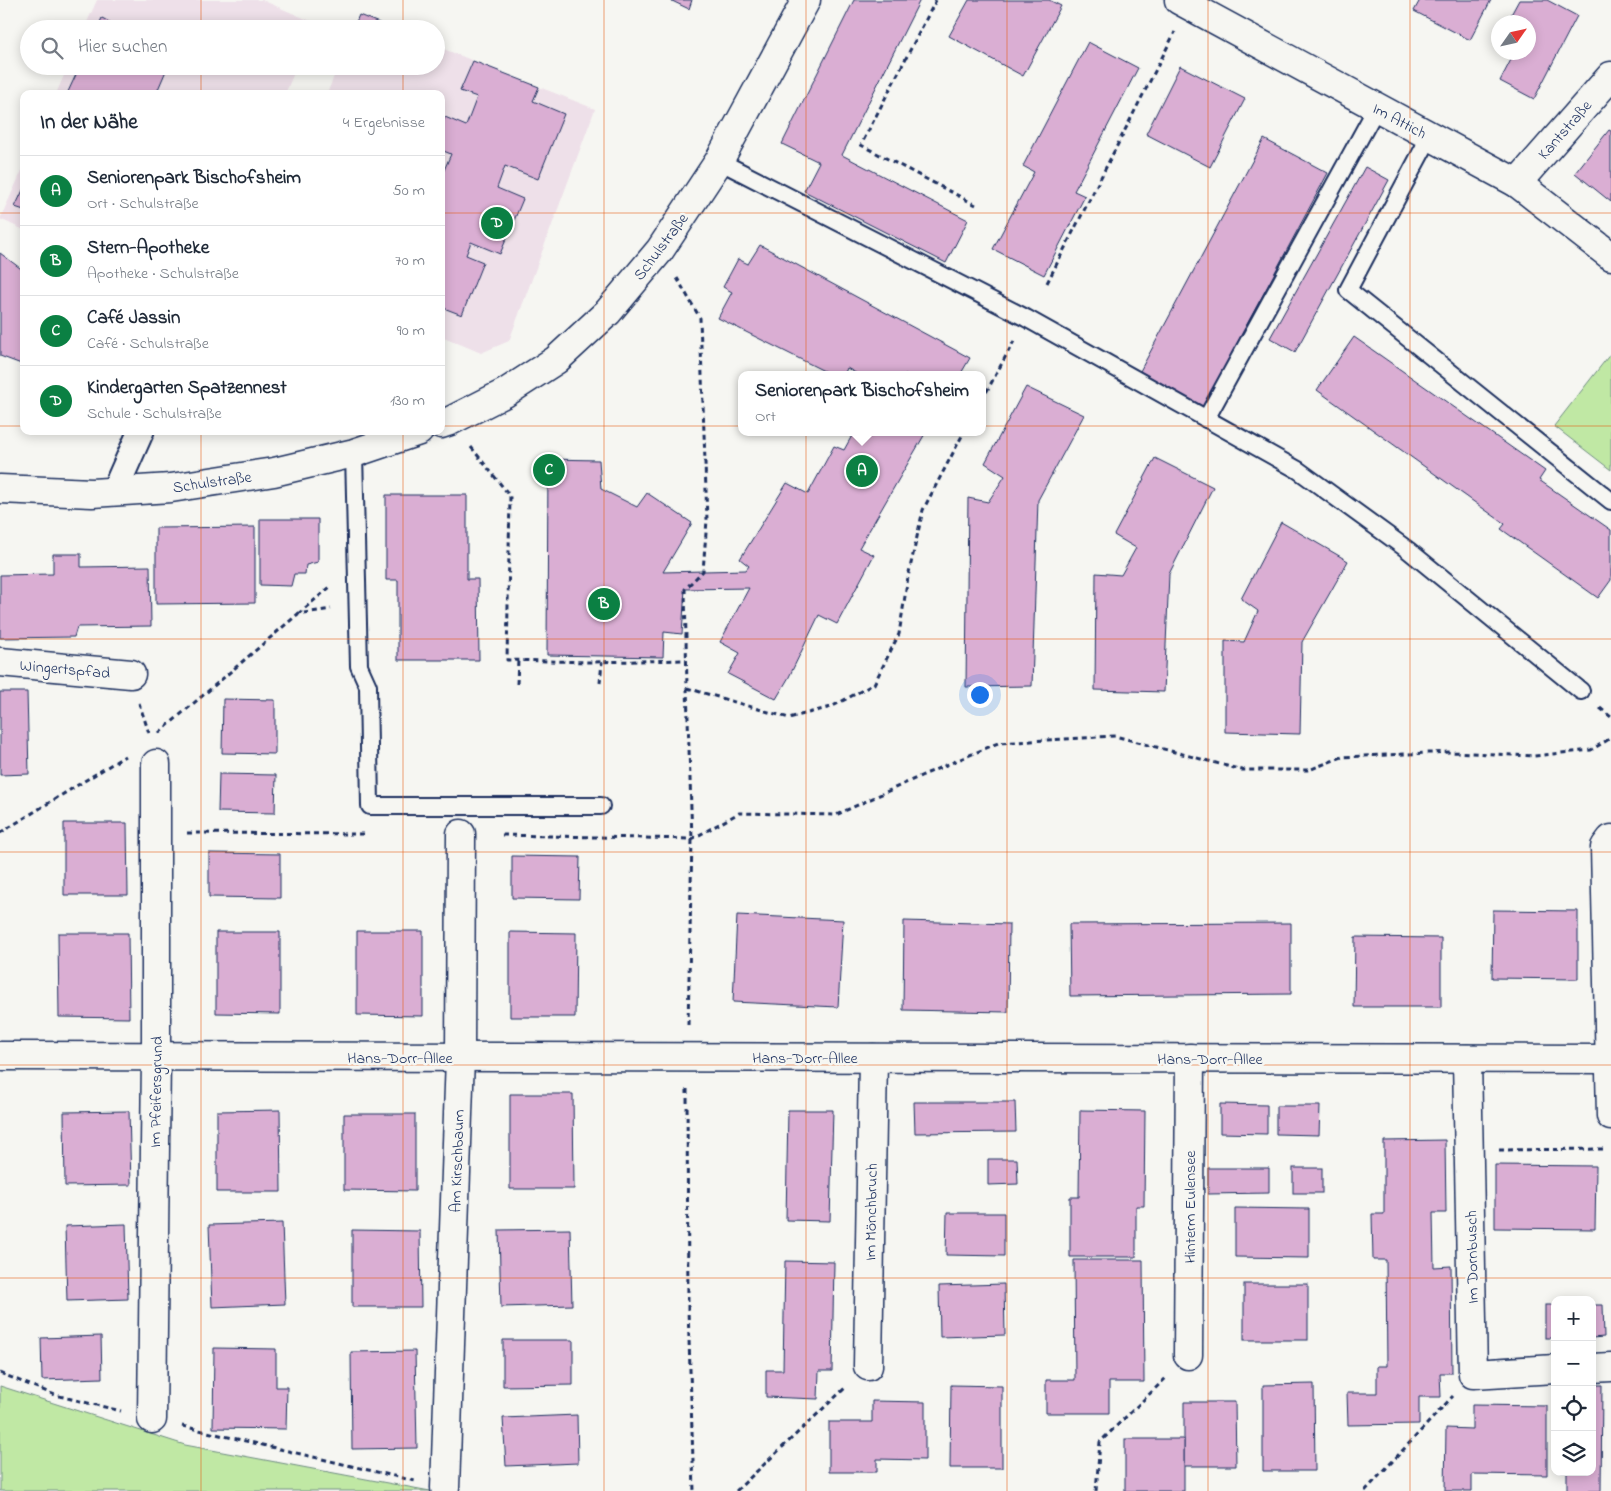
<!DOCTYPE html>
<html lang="de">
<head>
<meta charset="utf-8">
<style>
  :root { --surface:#fff; --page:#f2f2f3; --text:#1f2937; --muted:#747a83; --line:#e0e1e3; --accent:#0b8043 }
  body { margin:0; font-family:"Indie Flower",sans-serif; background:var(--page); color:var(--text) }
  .controls { position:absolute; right:15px; bottom:15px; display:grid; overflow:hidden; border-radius:10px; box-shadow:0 2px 12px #0003 }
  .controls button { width:45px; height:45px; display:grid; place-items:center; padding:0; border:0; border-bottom:1px solid var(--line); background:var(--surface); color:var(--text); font:25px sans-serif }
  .compass { position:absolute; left:1491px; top:15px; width:45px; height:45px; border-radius:50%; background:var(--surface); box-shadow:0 2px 12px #0003; rotate:56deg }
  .you { position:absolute; left:979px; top:694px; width:18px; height:18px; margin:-12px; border:4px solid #fff; border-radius:50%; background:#1a73e8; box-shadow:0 0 0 8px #1a73e833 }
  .badge { display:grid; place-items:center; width:32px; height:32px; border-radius:50%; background:var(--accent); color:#fff; font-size:16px; font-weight:700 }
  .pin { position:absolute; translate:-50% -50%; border:2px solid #fff; box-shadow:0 1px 5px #0006 }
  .popup { position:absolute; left:738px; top:371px; width:248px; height:65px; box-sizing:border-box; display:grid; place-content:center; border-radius:10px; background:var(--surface); filter:drop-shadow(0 1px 4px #0005); font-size:16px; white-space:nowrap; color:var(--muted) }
  .popup b { font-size:19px; color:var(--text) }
  .popup::after { content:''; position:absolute; left:50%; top:100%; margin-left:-10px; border:10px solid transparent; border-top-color:var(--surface) }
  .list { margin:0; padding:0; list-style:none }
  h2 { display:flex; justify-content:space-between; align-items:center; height:65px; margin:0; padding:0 20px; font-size:21px }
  h2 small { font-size:16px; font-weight:400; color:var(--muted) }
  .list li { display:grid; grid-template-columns:32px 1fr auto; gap:15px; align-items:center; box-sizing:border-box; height:70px; padding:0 20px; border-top:1px solid var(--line) }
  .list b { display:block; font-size:19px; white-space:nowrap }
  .list p { margin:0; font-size:16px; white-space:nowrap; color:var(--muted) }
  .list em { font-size:16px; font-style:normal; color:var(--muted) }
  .icon { flex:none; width:28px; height:28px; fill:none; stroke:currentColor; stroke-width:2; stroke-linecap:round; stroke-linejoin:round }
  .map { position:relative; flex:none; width:1611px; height:1491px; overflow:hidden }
  .search { position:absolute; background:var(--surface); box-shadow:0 2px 12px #0003; left:20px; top:20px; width:425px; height:55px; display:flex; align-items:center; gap:12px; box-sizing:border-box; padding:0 18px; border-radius:28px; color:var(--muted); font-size:19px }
  .panel { position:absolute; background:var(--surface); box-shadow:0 2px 12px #0003; left:20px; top:90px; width:425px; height:345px; border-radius:10px }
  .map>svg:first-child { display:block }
  .built { fill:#eee0e9 }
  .green { fill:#c0e8a4; stroke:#6e8c81 }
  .building { fill:#daaed3; stroke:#1b2f5e }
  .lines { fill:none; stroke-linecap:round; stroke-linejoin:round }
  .service-casing { stroke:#1b2f5e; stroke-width:20 }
  .pedestrian-casing { stroke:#1b2f5e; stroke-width:29 }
  .minor-casing { stroke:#1b2f5e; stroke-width:31 }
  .path { stroke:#1b2f5e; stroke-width:3; stroke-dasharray:5 4; stroke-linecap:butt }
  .service { stroke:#f6f6f2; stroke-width:16 }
  .pedestrian { stroke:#f6f6f2; stroke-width:25 }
  .minor { stroke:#f6f6f2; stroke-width:28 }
  .grid { fill:none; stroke:#e8590c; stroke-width:1; stroke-opacity:0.55 }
  .labels { text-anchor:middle; stroke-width:5; stroke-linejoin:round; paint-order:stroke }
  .street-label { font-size:16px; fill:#1b2f5e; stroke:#f6f6f2 }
</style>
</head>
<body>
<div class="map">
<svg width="1611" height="1491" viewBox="0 0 1611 1491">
  <rect width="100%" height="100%" fill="#f6f6f2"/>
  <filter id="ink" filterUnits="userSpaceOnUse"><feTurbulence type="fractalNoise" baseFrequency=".02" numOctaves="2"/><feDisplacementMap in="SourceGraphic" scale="10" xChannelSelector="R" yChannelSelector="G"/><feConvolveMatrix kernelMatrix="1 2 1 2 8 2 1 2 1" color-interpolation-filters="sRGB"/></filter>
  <g filter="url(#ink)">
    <g class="built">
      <polygon points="97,0 262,0 315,23 312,29 84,29"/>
      <polygon points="436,46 595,109 509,341 481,353 441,336 441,94 327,94 338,66 436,66"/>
      <polygon points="68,66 297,66 285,94 56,94"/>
      <polygon points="24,166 24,230 0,219"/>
    </g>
    <g class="green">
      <polygon points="1611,353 1611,470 1554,426"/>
      <polygon points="0,1386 185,1445 430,1491 0,1491"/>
    </g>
    <g class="building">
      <polygon points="670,0 692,0 689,9"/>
      <polygon points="854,0 920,0 842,155 968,220 946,263 804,191 819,162 782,144"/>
      <polygon points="969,0 1049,0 1061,6 1023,76 949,36"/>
      <polygon points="1420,0 1491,0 1470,40 1414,11"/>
      <polygon points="1519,0 1547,0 1577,16 1534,99 1500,81 1515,52 1528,52 1528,22 1507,22"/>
      <polygon points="359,15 389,27 388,29 353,29"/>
      <polygon points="102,18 123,29 97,29"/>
      <polygon points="1088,42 1138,68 1074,191 1085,196 1044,275 993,249 1034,172 1023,166"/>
      <polygon points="473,61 539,87 533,101 564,114 538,179 505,166 497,188 523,199 500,254 471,242 466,255 483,262 462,315 441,307 441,177 451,154 441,150 441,127 445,117 466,126 477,97 460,91"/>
      <polygon points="80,66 168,66 156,94 67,94"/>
      <polygon points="1180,66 1245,99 1210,167 1146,134"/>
      <polygon points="1609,130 1611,131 1611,202 1575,173"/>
      <polygon points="1264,139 1328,173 1203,407 1139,373"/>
      <polygon points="1365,167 1389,180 1295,352 1270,338"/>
      <polygon points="24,188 24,210 15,207"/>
      <polygon points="760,245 970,358 960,375 859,375 847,368 844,375 832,375 718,318 732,292 723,287 738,259 748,264"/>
      <polygon points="0,253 24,271 24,365 0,356"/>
      <polygon points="1354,337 1545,471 1539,480 1611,530 1611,580 1598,598 1501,529 1505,524 1317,390"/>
      <polygon points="1026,387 1084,415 1038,500 1032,686 966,687 968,498 988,502 1005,476 985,463"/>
      <polygon points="854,432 926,432 859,548 874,555 837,624 819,615 789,677 776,699 728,674 740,653 720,642 749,588 685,589 682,634 664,632 663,657 547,655 548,459 599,460 601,489 637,507 647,493 692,523 663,572 746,570 749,566 740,559 787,483 808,494 834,446 844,450"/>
      <polygon points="1155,458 1213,487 1169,574 1164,692 1095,690 1096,573 1121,575 1136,548 1114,535"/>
      <polygon points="386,495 467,495 467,579 478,579 479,660 398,660 398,580 386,580"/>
      <polygon points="260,519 318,519 318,562 306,565 305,574 294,574 291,586 260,585"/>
      <polygon points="1281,522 1348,561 1302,642 1300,734 1225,732 1225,641 1244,642 1258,611 1241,599"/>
      <polygon points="255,527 255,603 156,604 156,528"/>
      <polygon points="53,554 81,554 81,567 150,566 151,626 77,627 74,637 0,638 0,575 53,574"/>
      <polygon points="0,692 27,692 29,774 0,775"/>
      <polygon points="223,699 275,700 275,754 222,753"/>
      <polygon points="219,774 276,775 275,813 218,812"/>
      <polygon points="64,823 127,823 128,895 64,895"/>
      <polygon points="209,853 280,854 280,898 209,897"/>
      <polygon points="512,856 580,857 579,899 512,898"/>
      <polygon points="1493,910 1578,911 1578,979 1492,978"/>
      <polygon points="737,915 843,920 838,1007 733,1002"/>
      <polygon points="904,921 1009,924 1008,1012 903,1010"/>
      <polygon points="1291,923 1291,994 1070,996 1069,924"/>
      <polygon points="357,931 423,931 423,1016 357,1015"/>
      <polygon points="216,932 280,932 280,1014 216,1013"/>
      <polygon points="510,932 576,933 575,1017 510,1017"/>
      <polygon points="58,933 128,933 129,1018 59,1017"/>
      <polygon points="1355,937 1441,938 1441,1007 1354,1007"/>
      <polygon points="510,1094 573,1094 574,1189 510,1189"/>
      <polygon points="914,1102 1015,1102 1016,1132 915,1133"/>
      <polygon points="1220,1104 1267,1105 1267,1134 1220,1133"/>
      <polygon points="1276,1106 1320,1106 1319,1135 1276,1134"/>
      <polygon points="280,1110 281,1192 217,1192 217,1111"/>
      <polygon points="788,1110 833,1110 830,1221 786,1220"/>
      <polygon points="1080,1110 1145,1111 1144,1206 1136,1206 1136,1257 1070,1257 1070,1197 1079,1197"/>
      <polygon points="129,1111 131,1185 65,1186 64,1112"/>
      <polygon points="344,1114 415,1114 415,1191 344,1190"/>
      <polygon points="1445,1140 1446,1213 1433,1213 1434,1267 1451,1266 1452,1373 1440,1373 1441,1397 1419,1397 1419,1424 1348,1425 1347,1393 1377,1393 1377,1366 1387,1366 1386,1260 1373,1260 1372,1214 1384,1214 1384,1141"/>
      <polygon points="988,1159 1017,1159 1018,1184 988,1185"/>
      <polygon points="1495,1165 1596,1166 1595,1229 1495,1228"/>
      <polygon points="1208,1168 1269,1168 1269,1193 1208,1194"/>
      <rect x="1293" y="1168" width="29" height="25"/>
      <polygon points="1235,1208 1309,1209 1309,1258 1235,1257"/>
      <polygon points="947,1213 1004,1213 1004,1256 946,1255"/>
      <polygon points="282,1223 285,1304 212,1307 209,1225"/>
      <polygon points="126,1224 128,1299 67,1301 65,1226"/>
      <polygon points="570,1229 572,1305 501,1307 499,1230"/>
      <polygon points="352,1230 420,1231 421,1307 352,1307"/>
      <polygon points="1074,1260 1143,1260 1144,1382 1109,1382 1109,1413 1046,1413 1046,1380 1075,1380"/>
      <polygon points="785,1261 834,1262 832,1371 819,1371 818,1399 766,1397 766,1370 783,1370"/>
      <polygon points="1004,1284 1005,1335 940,1337 939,1286"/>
      <rect x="1244" y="1284" width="64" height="56"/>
      <rect x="1545" y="1305" width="10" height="33"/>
      <polygon points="1592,1305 1603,1305 1604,1337 1592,1338"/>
      <polygon points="101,1336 102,1378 42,1380 41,1338"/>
      <polygon points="503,1340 573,1340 573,1385 503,1386"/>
      <polygon points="214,1348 276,1349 276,1387 287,1387 286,1429 213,1428"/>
      <polygon points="415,1351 417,1448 352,1449 351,1352"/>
      <polygon points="1314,1384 1315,1471 1263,1471 1263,1385"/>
      <polygon points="951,1385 1002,1386 1002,1468 950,1468"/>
      <polygon points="1592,1385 1602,1385 1601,1491 1567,1491 1567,1472 1592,1472"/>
      <polygon points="872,1401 925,1402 925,1460 877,1459 877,1472 829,1472 829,1422 872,1422"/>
      <polygon points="1184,1402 1235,1402 1236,1466 1184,1466"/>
      <polygon points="1472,1405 1547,1406 1547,1475 1472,1474 1472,1491 1445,1491 1446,1428 1472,1429"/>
      <polygon points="577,1415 578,1463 506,1466 503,1418"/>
      <rect x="1125" y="1439" width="59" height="52"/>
    </g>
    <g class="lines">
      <g class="service-casing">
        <g id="service">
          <polyline points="1430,136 1348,290 1611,501"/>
          <polyline points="719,161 1026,318 1298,470 1408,550 1581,691"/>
          <polyline points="1206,419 1377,107"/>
          <polyline points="354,453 359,666 368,686 370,806 601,806"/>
        </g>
      </g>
      <g class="pedestrian-casing">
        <polyline id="pedestrian" points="114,492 141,431"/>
      </g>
      <g class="minor-casing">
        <g id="minor">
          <polyline points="1179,0 1517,183 1611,256"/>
          <polyline points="1517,183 1611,76"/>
          <polyline points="441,424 450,421 505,393 556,360 608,312 660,250 719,161 806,0"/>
          <polyline points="0,489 92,493 171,488 274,472 354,453 419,431"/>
          <polyline points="0,662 131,674"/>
          <polyline points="1611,839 1605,847 1611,1116"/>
          <polyline points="0,1056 1610,1059"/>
          <polyline points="1467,1059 1473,1374 1555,1369"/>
          <polyline points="1188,1355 1190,1058"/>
          <polyline points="868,1366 873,1058"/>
          <polyline points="1592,1368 1611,1367"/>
          <polyline points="152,1419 156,1056 156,764"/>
          <polyline points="445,1488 460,1057 461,834"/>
        </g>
      </g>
      <g class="path">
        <polyline points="936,0 861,145 976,205"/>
        <polyline points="677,278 700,318 707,520 703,571 685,589 687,688 692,839 688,1025"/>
        <polyline points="1047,283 1175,32"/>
        <polyline points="982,400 1014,341"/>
        <polyline points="471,447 510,496 507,660 591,662 686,660"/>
        <polyline points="298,614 330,587"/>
        <polyline points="600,683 602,662"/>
        <polyline points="517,684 518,660"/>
        <polyline points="687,688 789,718 831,707 874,684 899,634 908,577 923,510 964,432"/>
        <polyline points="139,703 149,733"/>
        <polyline points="1600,708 1611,717"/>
        <polyline points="159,733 298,614 331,609"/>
        <polyline points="0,833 125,756"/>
        <polyline points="187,833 366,834"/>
        <polyline points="502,835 692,839 739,813 836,815 923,775 998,743 1115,736 1242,770 1309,770 1342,757 1451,752 1534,756 1591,750 1611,738"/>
        <polyline points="687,1089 688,1309 694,1491"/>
        <polyline points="1499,1150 1605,1149"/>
        <polyline points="0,1373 55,1395 121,1411"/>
        <polyline points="182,1426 415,1481"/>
        <polyline points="736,1491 845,1388"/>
        <polyline points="1096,1491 1100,1442 1167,1377"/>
        <polyline points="1365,1491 1453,1396"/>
      </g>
      <use href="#service" class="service"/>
      <use href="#pedestrian" class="pedestrian"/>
      <use href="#minor" class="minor"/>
    </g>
  </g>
  <path class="grid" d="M201,0v29M403,0v29M604,0v1491M806,0v1491M1007,0v1491M1208,0v1491M1410,0v1491M201,66v28M403,66v28M0,213h24M441,213h1170M0,426h24M441,426h1170M201,431v1060M403,431v1060M0,639h1611M0,852h1611M0,1065h1611M0,1278h1611"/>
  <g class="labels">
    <g class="street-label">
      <text transform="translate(1400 120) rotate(28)" y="6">Im Attich</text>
      <text transform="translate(1564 129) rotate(-49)" y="6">Kantstraße</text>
      <text transform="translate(660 246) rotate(-53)" y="6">Schulstraße</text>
      <text transform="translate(212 481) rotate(-8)" y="6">Schulstraße</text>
      <text transform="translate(65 668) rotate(5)" y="6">Wingertspfad</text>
      <text x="400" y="1063">Hans-Dorr-Allee</text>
      <text x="805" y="1063">Hans-Dorr-Allee</text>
      <text x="1210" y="1064">Hans-Dorr-Allee</text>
      <text transform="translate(155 1092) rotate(-89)" y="6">Im Pfeifersgrund</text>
      <text transform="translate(456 1161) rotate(-88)" y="6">Am Kirschbaum</text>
      <text transform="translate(1189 1207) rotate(-90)" y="6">Hinterm Eulensee</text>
      <text transform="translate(870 1212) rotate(-89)" y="6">Im Mönchbruch</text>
      <text transform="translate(1471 1257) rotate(-91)" y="6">Im Dornbusch</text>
    </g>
  </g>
</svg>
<div class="controls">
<button>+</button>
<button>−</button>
<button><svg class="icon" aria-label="locate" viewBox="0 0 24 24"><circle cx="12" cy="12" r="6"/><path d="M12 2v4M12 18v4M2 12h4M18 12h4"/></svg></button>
<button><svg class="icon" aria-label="layers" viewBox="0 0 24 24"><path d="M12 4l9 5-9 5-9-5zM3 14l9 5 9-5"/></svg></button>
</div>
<svg class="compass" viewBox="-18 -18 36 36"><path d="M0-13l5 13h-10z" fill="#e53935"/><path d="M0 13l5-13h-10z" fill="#747a83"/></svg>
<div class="you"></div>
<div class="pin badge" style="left:862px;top:471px">A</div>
<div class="popup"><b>Seniorenpark Bischofsheim</b>Ort</div>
<div class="pin badge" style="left:604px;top:604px">B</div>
<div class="pin badge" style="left:549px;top:470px">C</div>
<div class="pin badge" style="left:497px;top:223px">D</div>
<div class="search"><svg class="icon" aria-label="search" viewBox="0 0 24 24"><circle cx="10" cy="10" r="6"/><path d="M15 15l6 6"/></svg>Hier suchen</div>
<section class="panel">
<h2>In der Nähe<small>4 Ergebnisse</small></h2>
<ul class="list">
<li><span class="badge">A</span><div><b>Seniorenpark Bischofsheim</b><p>Ort · Schulstraße</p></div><em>50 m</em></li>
<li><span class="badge">B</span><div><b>Stern-Apotheke</b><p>Apotheke · Schulstraße</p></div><em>70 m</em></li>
<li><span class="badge">C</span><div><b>Café Jassin</b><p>Café · Schulstraße</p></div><em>90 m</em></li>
<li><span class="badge">D</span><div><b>Kindergarten Spatzennest</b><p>Schule · Schulstraße</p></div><em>130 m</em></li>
</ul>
</section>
</div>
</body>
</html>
